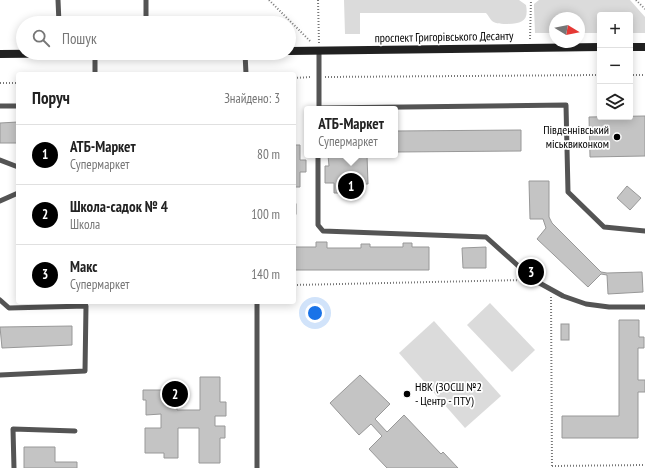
<!DOCTYPE html>
<html lang="uk">
<head>
<meta charset="utf-8">
<style>
  :root { --surface:#fff; --page:#f2f2f2; --text:#222; --muted:#767676; --line:#e0e0e0; --accent:#000 }
  body { margin:0; font-family:"PT Sans Narrow",sans-serif; background:var(--page); color:var(--text) }
  .controls { position:absolute; right:12px; top:12px; display:grid; overflow:hidden; border-radius:4px; box-shadow:0 2px 10px #0003 }
  .controls button { width:36px; height:36px; display:grid; place-items:center; padding:0; border:0; border-bottom:1px solid var(--line); background:var(--surface); color:var(--text); font:20px sans-serif }
  .compass { position:absolute; left:549px; top:12px; width:36px; height:36px; border-radius:50%; background:var(--surface); box-shadow:0 2px 10px #0003; rotate:100deg }
  .you { position:absolute; left:315px; top:313px; width:14px; height:14px; margin:-10px; border:3px solid #fff; border-radius:50%; background:#1a73e8; box-shadow:0 0 0 6px #1a73e833 }
  .badge { display:grid; place-items:center; width:26px; height:26px; border-radius:50%; background:var(--accent); color:#fff; font-size:13px; font-weight:700 }
  .pin { position:absolute; translate:-50% -50%; border:2px solid #fff; box-shadow:0 1px 4px #0006 }
  .popup { position:absolute; left:304px; top:106px; width:94px; height:52px; box-sizing:border-box; display:grid; place-content:center; border-radius:4px; background:var(--surface); filter:drop-shadow(0 1px 3px #0005); font-size:13px; white-space:nowrap; color:var(--muted) }
  .popup b { font-size:15px; color:var(--text) }
  .popup::after { content:''; position:absolute; left:50%; top:100%; margin-left:-8px; border:8px solid transparent; border-top-color:var(--surface) }
  .list { margin:0; padding:0; list-style:none }
  h2 { display:flex; justify-content:space-between; align-items:center; height:52px; margin:0; padding:0 16px; font-size:17px }
  h2 small { font-size:13px; font-weight:400; color:var(--muted) }
  .list li { display:grid; grid-template-columns:26px 1fr auto; gap:12px; align-items:center; box-sizing:border-box; height:60px; padding:0 16px; border-top:1px solid var(--line) }
  .list b { display:block; font-size:15px; white-space:nowrap }
  .list p { margin:0; font-size:13px; white-space:nowrap; color:var(--muted) }
  .list em { font-size:13px; font-style:normal; color:var(--muted) }
  .icon { flex:none; width:22px; height:22px; fill:none; stroke:currentColor; stroke-width:2; stroke-linecap:round; stroke-linejoin:round }
  .map { position:relative; flex:none; width:645px; height:468px; overflow:hidden }
  .search { position:absolute; background:var(--surface); box-shadow:0 2px 10px #0003; left:16px; top:16px; width:280px; height:44px; display:flex; align-items:center; gap:10px; box-sizing:border-box; padding:0 14px; border-radius:22px; color:var(--muted); font-size:15px }
  .panel { position:absolute; background:var(--surface); box-shadow:0 2px 10px #0003; left:16px; top:72px; width:280px; height:232px; border-radius:4px }
  .map>svg:first-child { display:block }
  .green { fill:#dbdbdb }
  .building { fill:#c4c4c4; stroke:#989898 }
  .lines { fill:none; stroke-linecap:round; stroke-linejoin:round }
  .path { stroke:#767676; stroke-width:2; stroke-dasharray:1 2; stroke-linecap:butt }
  .lane { stroke:#545454; stroke-width:5 }
  .secondary { stroke:#212121; stroke-width:8 }
  .poi-dot { fill:#000; stroke:#fff; stroke-width:1.5 }
  .labels { text-anchor:middle; stroke-width:3.5; stroke-linejoin:round; paint-order:stroke }
  .street-label { font-size:12px; fill:#000; stroke:#fff }
  .poi-label { font-size:12px; fill:#000; stroke:#fff; text-anchor:end }
</style>
</head>
<body>
<div class="map">
<svg width="645" height="468" viewBox="0 0 645 468">
  <rect width="100%" height="100%" fill="#fff"/>
  <g class="green">
    <path d="M344,0h175l7,5c3,16 -4,18 -18,19 -6,0 -12,0 -16,-3 -2,-2 -4,-6 -6,-8h-126v21h-15z"/>
    <polygon points="539,0 630,0 645,17 645,33 630,33 630,15 600,15 600,33 579,33 579,18 555,18 555,33 535,33 534,8 534,4"/>
    <polygon points="490,303 535,350 512,372 467,325"/>
    <polygon points="434,321 501,396 465,428 399,353"/>
  </g>
  <g class="building">
    <polygon points="645,116 645,156 590,157 589,117"/>
    <polygon points="18,122 18,143 0,143 0,123"/>
    <polygon points="521,130 521,151 395,152 395,131"/>
    <polygon points="294,145 300,145 300,160 306,160 306,172 300,172 300,187 294,187"/>
    <polygon points="328,155 367,155 368,184 360,184 360,193 334,193 334,183 325,183 325,166 329,166"/>
    <polygon points="529,181 549,181 549,217 552,223 601,272 607,273 642,272 643,292 608,294 607,275 601,274 588,287 537,239 546,228 543,219 530,219"/>
    <polygon points="627,186 641,198 630,210 617,198"/>
    <rect x="294" y="204" width="2" height="10"/>
    <polygon points="316,242 327,242 327,248 361,248 361,244 370,244 370,247 403,247 403,243 412,243 412,247 429,247 429,270 294,270 294,247 316,247"/>
    <polygon points="486,247 486,268 463,268 462,248"/>
    <polygon points="619,320 639,320 639,337 644,337 644,348 638,348 638,380 645,380 645,392 638,392 638,438 562,438 562,416 619,416"/>
    <rect x="561" y="324" width="8" height="16"/>
    <polygon points="72,326 72,345 2,348 0,327"/>
    <polygon points="360,375 390,404 375,419 387,432 404,415 441,454 443,452 458,468 387,468 369,449 382,436 371,424 359,435 330,403"/>
    <polygon points="200,377 220,377 220,402 226,402 226,416 215,416 215,426 225,426 225,438 220,438 220,463 199,463 199,428 178,428 178,458 164,458 164,453 145,453 145,428 161,428 161,414 146,415 146,400 143,400 143,390 165,390 165,384 177,384 177,410 200,410"/>
    <polygon points="24,447 55,447 55,462 77,462 77,468 24,468"/>
  </g>
  <g class="lines">
    <g class="path">
      <polyline points="269,0 310,41"/>
      <polyline points="318,0 319,43"/>
      <polyline points="636,0 645,9"/>
      <polyline points="530,39 531,0"/>
      <polyline points="630,75 645,75"/>
      <polyline points="325,77 600,75"/>
      <polyline points="294,78 311,77"/>
      <polyline points="0,83 18,83"/>
      <polyline points="294,285 523,280"/>
      <polyline points="551,297 552,468"/>
      <polyline points="552,466 645,465"/>
    </g>
    <g class="lane">
      <polyline points="58,0 59,23"/>
      <polyline points="146,0 146,23"/>
      <polyline points="95,53 95,74"/>
      <polyline points="245,53 246,74"/>
      <polyline points="0,106 18,106"/>
      <polyline points="319,108 566,105 568,192 604,227 645,231"/>
      <polyline points="319,109 319,50"/>
      <polyline points="318,155 318,225 323,231 486,237 534,280 563,296 586,304 609,307 645,307"/>
      <polyline points="0,160 18,167"/>
      <polyline points="0,201 18,193"/>
      <polyline points="0,300 9,308 86,306 85,371 0,375"/>
      <polyline points="257,302 257,468"/>
      <polyline points="14,468 13,429 75,431"/>
    </g>
    <g class="secondary">
      <polyline points="630,47 645,47"/>
      <polyline points="289,51 600,47"/>
      <polyline points="0,54 104,53"/>
    </g>
  </g>
  <g class="poi-dot">
    <circle cx="617" cy="137" r="4"/>
    <circle cx="407" cy="394" r="4"/>
  </g>
  <g class="labels">
    <g class="street-label">
      <text transform="translate(444 37) rotate(-1)" y="4">проспект Григорівського Десанту</text>
    </g>
    <g class="poi-label">
      <text x="609" y="134">Південнівський<tspan x="609" dy="14">міськвиконком</tspan></text>
      <text x="415" y="391" text-anchor="start">НВК (ЗОСШ №2<tspan x="415" dy="14">- Центр - ПТУ)</tspan></text>
    </g>
  </g>
</svg>
<div class="controls">
<button>+</button>
<button>−</button>
<button><svg class="icon" aria-label="layers" viewBox="0 0 24 24"><path d="M12 4l9 5-9 5-9-5zM3 14l9 5 9-5"/></svg></button>
</div>
<svg class="compass" viewBox="-18 -18 36 36"><path d="M0-13l5 13h-10z" fill="#e53935"/><path d="M0 13l5-13h-10z" fill="#767676"/></svg>
<div class="you"></div>
<div class="pin badge" style="left:351px;top:186px">1</div>
<div class="popup"><b>АТБ-Маркет</b>Супермаркет</div>
<div class="pin badge" style="left:175px;top:394px">2</div>
<div class="pin badge" style="left:531px;top:272px">3</div>
<div class="search"><svg class="icon" aria-label="search" viewBox="0 0 24 24"><circle cx="10" cy="10" r="6"/><path d="M15 15l6 6"/></svg>Пошук</div>
<section class="panel">
<h2>Поруч<small>Знайдено: 3</small></h2>
<ul class="list">
<li><span class="badge">1</span><div><b>АТБ-Маркет</b><p>Супермаркет</p></div><em>80 m</em></li>
<li><span class="badge">2</span><div><b>Школа-садок № 4</b><p>Школа</p></div><em>100 m</em></li>
<li><span class="badge">3</span><div><b>Макс</b><p>Супермаркет</p></div><em>140 m</em></li>
</ul>
</section>
</div>
</body>
</html>
